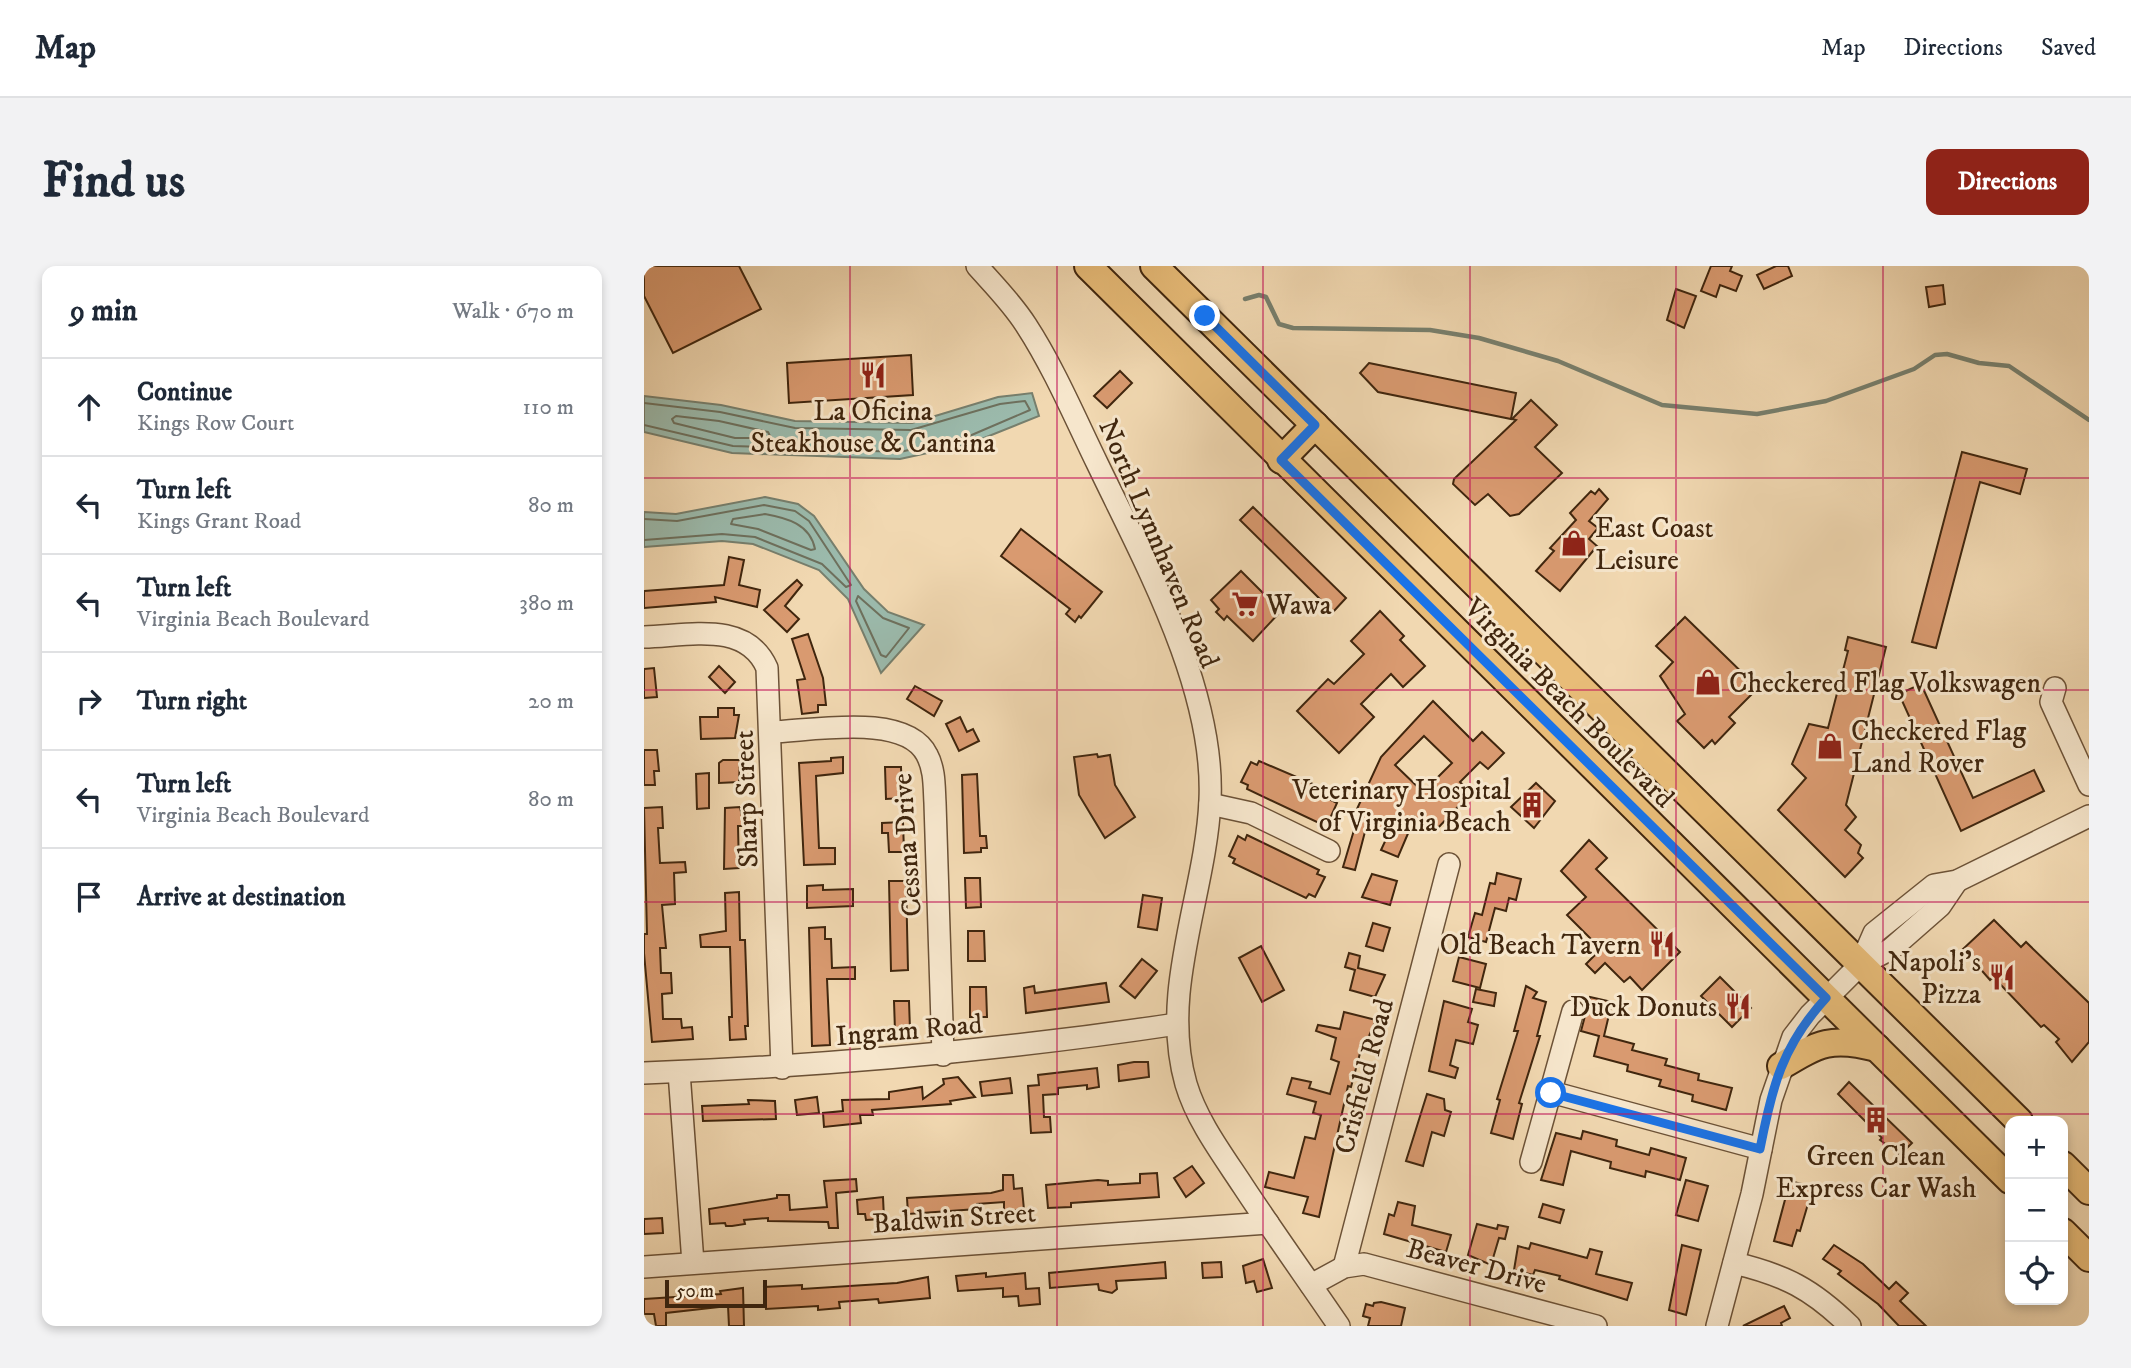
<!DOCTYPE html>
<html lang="en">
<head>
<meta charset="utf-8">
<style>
  :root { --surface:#fff; --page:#f2f2f3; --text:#1f2937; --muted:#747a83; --line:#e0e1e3; --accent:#8f2418 }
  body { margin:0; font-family:"IM FELL DW Pica",serif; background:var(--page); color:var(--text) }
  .controls { position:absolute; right:21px; bottom:21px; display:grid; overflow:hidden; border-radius:14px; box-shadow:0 4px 10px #0003 }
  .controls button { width:63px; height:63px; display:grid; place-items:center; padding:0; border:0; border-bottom:2px solid var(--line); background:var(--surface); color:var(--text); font:35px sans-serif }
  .scale { position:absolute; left:21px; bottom:18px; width:102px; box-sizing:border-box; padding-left:7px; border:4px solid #40260e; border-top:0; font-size:19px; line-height:24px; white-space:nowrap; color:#40260e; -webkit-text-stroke:5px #f6e6cc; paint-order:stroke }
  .stop { position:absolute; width:21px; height:21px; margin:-16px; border:5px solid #1a73e8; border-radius:50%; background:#fff }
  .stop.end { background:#1a73e8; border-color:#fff; box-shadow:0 2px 7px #0008 }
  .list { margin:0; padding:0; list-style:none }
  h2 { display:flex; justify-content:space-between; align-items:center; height:91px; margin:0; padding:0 28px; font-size:30px }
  h2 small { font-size:23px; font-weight:400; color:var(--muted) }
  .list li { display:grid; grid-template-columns:46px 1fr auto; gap:21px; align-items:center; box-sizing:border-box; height:98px; padding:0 28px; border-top:2px solid var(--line) }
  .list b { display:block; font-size:26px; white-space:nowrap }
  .list p { margin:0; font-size:23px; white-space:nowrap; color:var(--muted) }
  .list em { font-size:23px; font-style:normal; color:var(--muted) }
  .icon { flex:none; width:38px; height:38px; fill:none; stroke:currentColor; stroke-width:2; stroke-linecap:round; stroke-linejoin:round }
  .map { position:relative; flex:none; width:1445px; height:1060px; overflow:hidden; border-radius:14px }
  header { display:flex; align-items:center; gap:42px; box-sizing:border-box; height:98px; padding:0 35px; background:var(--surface); border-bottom:2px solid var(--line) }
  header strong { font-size:33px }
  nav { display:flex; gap:38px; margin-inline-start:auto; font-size:24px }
  .intro { display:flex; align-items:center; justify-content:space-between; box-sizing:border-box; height:168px; padding:0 42px }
  h1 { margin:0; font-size:49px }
  .button { padding:18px 32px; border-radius:14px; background:var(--accent); color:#fff; font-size:24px; font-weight:700 }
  main { display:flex; gap:42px; padding:0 42px }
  aside { flex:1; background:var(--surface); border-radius:14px; box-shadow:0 4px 10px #0003 }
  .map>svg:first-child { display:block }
  .water { fill:#9bbaac; stroke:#777f6d; stroke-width:2 }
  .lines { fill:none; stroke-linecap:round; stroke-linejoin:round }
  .shore { stroke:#6e705d; stroke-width:2 }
  .stream { stroke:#777f6d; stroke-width:4.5 }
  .building { fill:#d99a70; stroke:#40260e; stroke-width:2; fill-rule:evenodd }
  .minor-casing { stroke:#6c5237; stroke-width:24 }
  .major-casing { stroke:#40260e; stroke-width:30 }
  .minor { stroke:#f6e6cc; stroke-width:21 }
  .major { stroke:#e8bc78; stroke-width:26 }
  .route { stroke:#1a73e8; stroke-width:9 }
  .grid { fill:none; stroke:#c2185b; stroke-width:2; stroke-opacity:0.55 }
  .labels { text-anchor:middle; stroke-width:6; stroke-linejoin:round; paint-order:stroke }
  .poi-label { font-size:28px; fill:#40260e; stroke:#f6e6cc; text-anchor:start }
  .street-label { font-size:28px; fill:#40260e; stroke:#f6e6cc }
</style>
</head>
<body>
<header>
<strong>Map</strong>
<nav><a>Map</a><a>Directions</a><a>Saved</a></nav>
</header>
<div class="intro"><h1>Find us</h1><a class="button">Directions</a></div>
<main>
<aside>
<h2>9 min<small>Walk · 670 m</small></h2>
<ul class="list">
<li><svg class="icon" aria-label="ahead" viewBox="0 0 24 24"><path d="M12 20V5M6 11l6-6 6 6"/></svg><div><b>Continue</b><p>Kings Row Court</p></div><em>110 m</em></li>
<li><svg class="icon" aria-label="left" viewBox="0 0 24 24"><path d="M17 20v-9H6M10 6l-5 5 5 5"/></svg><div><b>Turn left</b><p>Kings Grant Road</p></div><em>80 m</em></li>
<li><svg class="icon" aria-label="left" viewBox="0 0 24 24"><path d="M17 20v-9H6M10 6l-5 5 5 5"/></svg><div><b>Turn left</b><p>Virginia Beach Boulevard</p></div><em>380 m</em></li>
<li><svg class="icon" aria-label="right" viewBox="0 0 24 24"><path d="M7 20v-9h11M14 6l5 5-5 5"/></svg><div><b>Turn right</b></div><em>20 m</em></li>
<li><svg class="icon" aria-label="left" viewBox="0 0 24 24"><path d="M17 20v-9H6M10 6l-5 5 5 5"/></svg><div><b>Turn left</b><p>Virginia Beach Boulevard</p></div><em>80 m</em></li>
<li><svg class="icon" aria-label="arrive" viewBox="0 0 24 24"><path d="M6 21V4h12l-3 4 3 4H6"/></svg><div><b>Arrive at destination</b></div></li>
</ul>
</aside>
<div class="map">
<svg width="1445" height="1060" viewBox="0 0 1445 1060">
  <rect width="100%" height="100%" fill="#f1d8b1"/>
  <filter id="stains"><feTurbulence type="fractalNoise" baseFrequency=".00286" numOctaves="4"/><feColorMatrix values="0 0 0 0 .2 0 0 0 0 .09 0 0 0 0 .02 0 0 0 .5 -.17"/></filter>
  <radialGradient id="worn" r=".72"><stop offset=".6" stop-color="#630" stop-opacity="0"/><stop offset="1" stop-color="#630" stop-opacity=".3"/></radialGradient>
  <g class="water">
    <polygon points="388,127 395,150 325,178 256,193 88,187 0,166 0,130 77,139 151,155 268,157 354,131"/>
    <polygon points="121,231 154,238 170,250 220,323 244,346 280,359 237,407 204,333 175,304 109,278 78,275 0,281 0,246 32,248"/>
  </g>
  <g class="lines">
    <g class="shore">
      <polyline points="0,137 76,146 151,162 267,164 356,138 381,135 386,144 323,171 256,186 89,180 0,159"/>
      <polygon points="32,150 75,155 124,166 126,170 123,172 91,172 30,157 28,153"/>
      <path d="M121,248c22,4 45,10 50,35l-4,1 -53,-21 -27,-5 2,-5z"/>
      <polyline points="0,253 33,255 120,239 151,245 165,255 207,319 202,321 178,298 111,271 78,268 0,274"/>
      <polygon points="214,330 239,352 265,362 242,391 237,389 212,335"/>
    </g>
    <polyline class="stream" points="601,33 615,29 622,31 635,58 649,62 786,64 835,72 914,95 1018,139 1113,148 1182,135 1270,103 1291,89 1303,88 1335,97 1365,100 1445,154"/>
  </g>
  <g class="building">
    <polygon points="0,0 95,0 117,43 29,87 0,30"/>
    <polygon points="1067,0 1088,0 1086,5 1098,10 1092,25 1076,19 1072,31 1057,25"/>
    <polygon points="1132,0 1144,0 1148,10 1120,23 1113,9"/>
    <polygon points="1299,19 1301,38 1285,41 1282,21"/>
    <polygon points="1032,23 1052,30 1040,62 1023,54"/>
    <polygon points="267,89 269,129 145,137 143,97"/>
    <polygon points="725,97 872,127 867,153 734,126 716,107"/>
    <polygon points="476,105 488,117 463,142 450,130"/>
    <polygon points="887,134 913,159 891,181 918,207 875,248 866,250 844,228 831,239 809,218 810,213 872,154 868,153"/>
    <polygon points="1318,186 1383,203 1376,228 1336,216 1292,382 1268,376"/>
    <polygon points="955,223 964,233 945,255 954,262 945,273 953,280 916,325 892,305 910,285 906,282 932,254 926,247 947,225 951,228"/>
    <polygon points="609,241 702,332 689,346 596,254"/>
    <polygon points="377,263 458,326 437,352 435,350 431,356 422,348 426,343 357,290"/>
    <polygon points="85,291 100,294 95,319 116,324 113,341 71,331 72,336 0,342 0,325 80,319"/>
    <polygon points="597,305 637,345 609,375 583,350 580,354 572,346 575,343 567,334"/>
    <polygon points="153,314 158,319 141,340 155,353 143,366 120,344"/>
    <polygon points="736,345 760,370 756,374 781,400 759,421 747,408 717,438 730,451 695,487 653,445 684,413 690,418 720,388 707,375"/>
    <polygon points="1041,351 1114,422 1085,451 1091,457 1071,478 1068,474 1060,482 1033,455 1041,448 1016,410 1029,396 1012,380"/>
    <polygon points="164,368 179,412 182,439 174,439 174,446 158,448 153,414 161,413 148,373"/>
    <polygon points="1204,371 1242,381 1202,539 1212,551 1201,564 1217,579 1214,587 1219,592 1201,611 1134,544 1162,512 1148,498 1165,458 1184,462 1204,385 1201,384"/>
    <polygon points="75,400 91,416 81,427 65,411"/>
    <polygon points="10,402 13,431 0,432 0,403"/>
    <polygon points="1277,418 1329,532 1390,504 1400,525 1317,565 1255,428"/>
    <polygon points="271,420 298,435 290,450 263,433"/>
    <path d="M789,435l40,40 9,-9 22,21 -16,16 -8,-7 -20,20 11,11 -35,37 -12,-11 -3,3 -6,-5 -17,40 -17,-7 8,-17 -22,-9 -12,46 -12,-3 17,-57 -3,-1 24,-52zM780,470l28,27 -29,29 -28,-27z"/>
    <polygon points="74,442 90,442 90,449 95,449 91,472 57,473 56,451 74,451"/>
    <polygon points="316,451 323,466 329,463 335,475 315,485 302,458"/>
    <polygon points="0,484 13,484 15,505 10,505 11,519 0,519"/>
    <polygon points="453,488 454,491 466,489 471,519 491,551 461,572 435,529 430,491"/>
    <polygon points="199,491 199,507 172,510 175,582 191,582 191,598 160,599 155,497 187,495 187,492"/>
    <polygon points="79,494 96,494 95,516 75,517 75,497"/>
    <polygon points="615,495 690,527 687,534 693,537 684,557 677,554 675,557 603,523 604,519 597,516 607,496 613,499"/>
    <polygon points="241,501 257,501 258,532 242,533"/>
    <polygon points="65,507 65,542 53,543 52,508"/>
    <polygon points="333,508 336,570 342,570 343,582 337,582 337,586 320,587 318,509"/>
    <polygon points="892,517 911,535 890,562 867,541"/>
    <polygon points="18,541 19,562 14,562 16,597 41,596 42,606 30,607 31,638 18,639 22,682 16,682 17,707 27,707 28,727 18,728 19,753 37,753 38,762 48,761 49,773 8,776 0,687 0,668 3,668 0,542"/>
    <polygon points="96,541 100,560 94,560 95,602 80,603 81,542"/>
    <polygon points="259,556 260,586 245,586 244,567 238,567 238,557"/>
    <polygon points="603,569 675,604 673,608 681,611 671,631 665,628 662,632 589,597 591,593 585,590 594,570 601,574"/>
    <polygon points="945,574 963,592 952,603 1036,686 998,724 986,711 980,716 961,697 951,707 942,698 957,683 923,649 942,631 917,605"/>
    <polygon points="853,607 877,613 872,634 865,632 862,645 851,642 842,676 824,671 831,647 838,649 846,617 851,618"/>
    <polygon points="728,608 753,615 746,639 718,631"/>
    <polygon points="321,612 336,612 337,641 322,642"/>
    <polygon points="245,615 262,615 264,704 247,705"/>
    <polygon points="179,619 179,624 209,623 209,640 163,642 163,620"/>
    <polygon points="95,626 96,674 101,674 104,760 101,760 102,773 86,774 85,751 88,751 86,681 57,681 56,669 82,665 81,627"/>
    <polygon points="499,629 518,632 513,664 494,661"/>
    <polygon points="1350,654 1377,681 1382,676 1445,737 1445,776 1428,796 1412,776 1415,773 1400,759 1397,761 1356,718 1348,712 1346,714 1319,683"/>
    <polygon points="729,657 746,662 739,685 722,680"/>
    <polygon points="181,661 181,673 187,673 188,702 211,701 211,713 183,713 186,779 168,780 165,662"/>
    <polygon points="324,665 340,665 341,695 324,695"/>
    <polygon points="617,680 640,724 618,736 595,692"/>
    <polygon points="705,687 716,690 714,702 741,709 731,731 706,724 711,704 701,701"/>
    <polygon points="815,691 842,698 836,722 809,715"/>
    <polygon points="498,693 513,705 491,732 476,720"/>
    <polygon points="1076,711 1107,742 1088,761 1057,730"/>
    <polygon points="462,717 465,736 382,747 380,722 390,720 391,727"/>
    <polygon points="882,720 893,726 889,732 902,736 893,770 896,770 875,837 878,838 869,873 847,867 856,834 853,833 874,765 870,765"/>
    <polygon points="326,721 342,721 343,751 326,751"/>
    <polygon points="832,723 852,727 850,740 829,736"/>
    <polygon points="946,731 968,736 960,770 990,778 988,784 1023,793 1021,799 1055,808 1054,814 1088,822 1082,844 1048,835 1049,829 1015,820 1017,814 983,805 984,799 950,790 955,770 937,765"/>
    <polygon points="250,735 265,735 266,764 251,765"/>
    <polygon points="800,735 828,743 824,756 834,759 829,778 812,774 806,799 814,802 811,812 785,805"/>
    <polygon points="700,746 732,754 722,777 719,776 707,821 704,820 675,951 659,947 664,931 621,921 625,906 650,912 661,871 671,873 677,849 669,847 672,836 643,828 648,812 667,816 665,822 686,828 695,796 687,793 692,772 672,765 674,759 696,763"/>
    <polygon points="490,796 504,796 505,811 475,815 474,799"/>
    <polygon points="453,802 455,821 443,823 443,819 414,822 414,828 399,829 400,851 406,851 407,866 387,867 384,820 395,819 394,809"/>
    <polygon points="314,811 331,831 306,835 307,838 228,844 229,849 216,849 217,857 180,861 179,847 199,845 198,834 245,833 245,826 278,821 279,833 300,818 299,813"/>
    <polygon points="366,812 368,827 338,830 336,816"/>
    <polygon points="1205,816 1268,877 1256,889 1236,874 1238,872 1194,828"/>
    <polygon points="783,828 800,833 801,844 807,846 800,870 788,866 779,900 762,895"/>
    <polygon points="173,831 175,847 153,849 151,834"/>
    <polygon points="104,834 131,835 132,853 59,855 58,840 105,838"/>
    <polygon points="939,865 973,874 972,880 1005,889 1007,882 1042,892 1036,914 1002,905 1001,911 966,902 967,896 927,885 919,919 897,914 912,867 937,873"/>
    <polygon points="548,900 560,917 542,931 530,912"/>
    <polygon points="513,907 515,931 427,937 427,941 404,942 402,919 454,914 464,915 464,919 496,917 496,908"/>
    <polygon points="359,909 369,909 370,923 378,922 380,944 360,945 360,936 333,938 333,943 264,948 263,932 347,927 359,924"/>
    <polygon points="212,913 213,925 192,927 194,962 185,962 184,956 124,955 124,952 100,954 101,958 88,960 82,960 81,957 66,958 65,943 133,932 133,929 145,929 146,944 183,941 180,915"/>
    <polygon points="1042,914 1064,920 1054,955 1032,949"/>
    <polygon points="1146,915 1169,921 1156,965 1153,964 1148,980 1130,975"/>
    <polygon points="239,931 240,953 222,954 221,948 214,948 213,934"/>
    <polygon points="754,936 771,940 768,959 807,969 802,986 740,968 745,948 750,950"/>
    <polygon points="899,938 920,944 916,957 895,951"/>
    <polygon points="18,952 19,967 0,968 0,953"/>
    <polygon points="833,958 853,963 854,959 864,961 861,973 855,972 847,999 824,989"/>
    <polygon points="887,977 943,992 946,983 958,986 952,1008 988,1017 983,1034 915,1013 916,1010 891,1004 889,1009 870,1004 874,980 885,983"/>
    <polygon points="1038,979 1057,984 1042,1049 1025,1044"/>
    <polygon points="1190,979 1219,998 1245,1023 1252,1016 1264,1027 1256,1035 1282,1060 1255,1060 1234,1038 1194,1008 1197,1005 1179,993"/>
    <polygon points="619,993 628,1022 613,1026 610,1015 602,1017 599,1000"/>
    <polygon points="521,996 522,1012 472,1015 473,1023 468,1027 455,1024 454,1018 406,1022 405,1007"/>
    <polygon points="577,996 578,1011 559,1012 558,997"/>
    <polygon points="342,1007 342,1011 381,1007 382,1023 395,1022 396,1038 375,1040 374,1030 359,1031 359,1022 314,1025 312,1010"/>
    <polygon points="284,1011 286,1032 235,1037 234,1033 195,1036 196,1042 174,1044 174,1040 122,1043 120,1021 158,1019 158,1023 253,1017"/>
    <polygon points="99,1022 100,1060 85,1060 84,1040 22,1047 22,1060 12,1060 10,1048 0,1048 0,1033 77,1028 76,1025"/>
    <polygon points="737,1036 761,1042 757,1060 724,1060 726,1052 719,1050 722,1038 729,1040 730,1037"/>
    <polygon points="1140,1040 1146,1052 1137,1057 1138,1060 1099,1060"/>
  </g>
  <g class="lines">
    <g class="minor-casing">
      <g id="minor">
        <path d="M333,0c17,19 35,37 49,59 28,43 49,93 72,140 47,98 117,224 112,335 -4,94 -51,190 -24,284 11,37 36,70 57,102 31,47 64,93 96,140"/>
        <path d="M0,371c43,-1 102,-17 123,31l15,400"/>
        <polyline points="1411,422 1407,436 1445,519"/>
        <path d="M127,466c40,-1 135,-20 156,23 8,15 7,32 8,48l8,252"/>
        <polyline points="566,538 607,547 685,585"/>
        <polyline points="1216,699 1247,683 1296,640 1313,615"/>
        <polyline points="35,806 49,997"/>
        <path d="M0,807c182,-7 353,-22 533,-49"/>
        <polyline points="907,826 1117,883"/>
        <polyline points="887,896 929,745"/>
        <path d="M1090,997c51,12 78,26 116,63"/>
        <polyline points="0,1001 624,957"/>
        <polyline points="700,1001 805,598"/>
        <polyline points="667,1019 700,1001 720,998 952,1060"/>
        <polyline points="1073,1060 1108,928 1127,834 1149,771 1166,749 1216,699 1230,667 1290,619 1313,615 1445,550"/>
      </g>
    </g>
    <g class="major-casing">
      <g id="major">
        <polyline points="444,0 1366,914"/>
        <polyline points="510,0 1375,855"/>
        <polyline points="637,194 671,159"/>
        <path d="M1137,800c38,-23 51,-30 96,-18"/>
        <polyline points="1419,899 1445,925"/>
        <polyline points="1419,966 1445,992"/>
      </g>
    </g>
    <use href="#minor" class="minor"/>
    <use href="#major" class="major"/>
  </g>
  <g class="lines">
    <path class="route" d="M561,50l110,109 -34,35 545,538c-44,48 -54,89 -66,151l-209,-56"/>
  </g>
  <path class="grid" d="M206,0v1060M413,0v1060M619,0v1060M826,0v1060M1032,0v1060M1239,0v1060M0,212h1445M0,424h1445M0,636h1445M0,848h1445"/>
  <defs>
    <g id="restaurant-bare" transform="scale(2.1)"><path d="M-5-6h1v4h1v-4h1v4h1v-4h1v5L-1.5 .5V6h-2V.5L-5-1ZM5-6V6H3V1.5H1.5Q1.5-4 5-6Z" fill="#8f2418" stroke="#f6e6cc" stroke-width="2.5" paint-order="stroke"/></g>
    <g id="shop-bare" transform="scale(2.1)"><path d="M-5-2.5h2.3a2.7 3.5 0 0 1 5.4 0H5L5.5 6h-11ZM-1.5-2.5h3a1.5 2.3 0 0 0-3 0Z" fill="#8f2418" stroke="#f6e6cc" stroke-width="2.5" paint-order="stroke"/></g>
    <g id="supermarket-bare" transform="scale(2.1)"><path d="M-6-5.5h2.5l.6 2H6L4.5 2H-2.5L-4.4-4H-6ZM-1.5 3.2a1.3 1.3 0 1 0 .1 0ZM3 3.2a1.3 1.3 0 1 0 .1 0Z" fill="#8f2418" stroke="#f6e6cc" stroke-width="2.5" paint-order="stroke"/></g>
    <g id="building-bare" transform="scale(2.1)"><path d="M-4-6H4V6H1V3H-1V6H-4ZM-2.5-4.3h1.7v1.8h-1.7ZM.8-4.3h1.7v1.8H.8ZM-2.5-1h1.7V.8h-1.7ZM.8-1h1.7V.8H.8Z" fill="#8f2418" stroke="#f6e6cc" stroke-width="2.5" paint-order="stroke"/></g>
  </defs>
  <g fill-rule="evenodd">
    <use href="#restaurant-bare" x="229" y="109"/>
    <use href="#shop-bare" x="930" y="277"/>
    <use href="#supermarket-bare" x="601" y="338"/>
    <use href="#shop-bare" x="1064" y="416"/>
    <use href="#shop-bare" x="1186" y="480"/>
    <use href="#building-bare" x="888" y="539"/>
    <use href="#restaurant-bare" x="1018" y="678"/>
    <use href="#restaurant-bare" x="1358" y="711"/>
    <use href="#restaurant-bare" x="1094" y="740"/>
    <use href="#building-bare" x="1232" y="854"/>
  </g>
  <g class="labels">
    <g class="poi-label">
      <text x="229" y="154" text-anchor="middle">La Oficina<tspan x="229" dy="32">Steakhouse &amp; Cantina</tspan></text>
      <text x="951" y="271">East Coast<tspan x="951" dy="32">Leisure</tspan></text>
      <text x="622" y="348">Wawa</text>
      <text x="1085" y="426">Checkered Flag Volkswagen</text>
      <text x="1207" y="474">Checkered Flag<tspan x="1207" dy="32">Land Rover</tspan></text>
      <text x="867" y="533" text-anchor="end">Veterinary Hospital<tspan x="867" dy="32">of Virginia Beach</tspan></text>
      <text x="997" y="688" text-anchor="end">Old Beach Tavern</text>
      <text x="1337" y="705" text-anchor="end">Napoli's<tspan x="1337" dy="32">Pizza</tspan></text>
      <text x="1073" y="750" text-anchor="end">Duck Donuts</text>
      <text x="1232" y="899" text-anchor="middle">Green Clean<tspan x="1232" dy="32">Express Car Wash</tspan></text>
    </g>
    <g class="street-label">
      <text transform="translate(516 277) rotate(67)" y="10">North Lynnhaven Road</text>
      <text transform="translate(926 436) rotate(45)" y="10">Virginia Beach Boulevard</text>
      <text transform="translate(101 533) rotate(-92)" y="10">Sharp Street</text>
      <text transform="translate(262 579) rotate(-94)" y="10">Cessna Drive</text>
      <text transform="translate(265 763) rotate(-5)" y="10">Ingram Road</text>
      <text transform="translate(719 810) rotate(-75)" y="10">Crisfield Road</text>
      <text transform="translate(310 951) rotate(-4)" y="10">Baldwin Street</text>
      <text transform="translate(833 999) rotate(15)" y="10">Beaver Drive</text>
    </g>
  </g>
  <rect width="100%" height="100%" filter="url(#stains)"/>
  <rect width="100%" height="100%" fill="url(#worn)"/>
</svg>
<div class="controls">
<button>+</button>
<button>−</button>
<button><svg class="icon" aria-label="locate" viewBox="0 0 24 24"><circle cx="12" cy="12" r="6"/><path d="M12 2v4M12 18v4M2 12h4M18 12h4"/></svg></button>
</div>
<div class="scale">50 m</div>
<div class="stop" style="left:907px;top:827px"></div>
<div class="stop end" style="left:561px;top:50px"></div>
</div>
</main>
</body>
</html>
